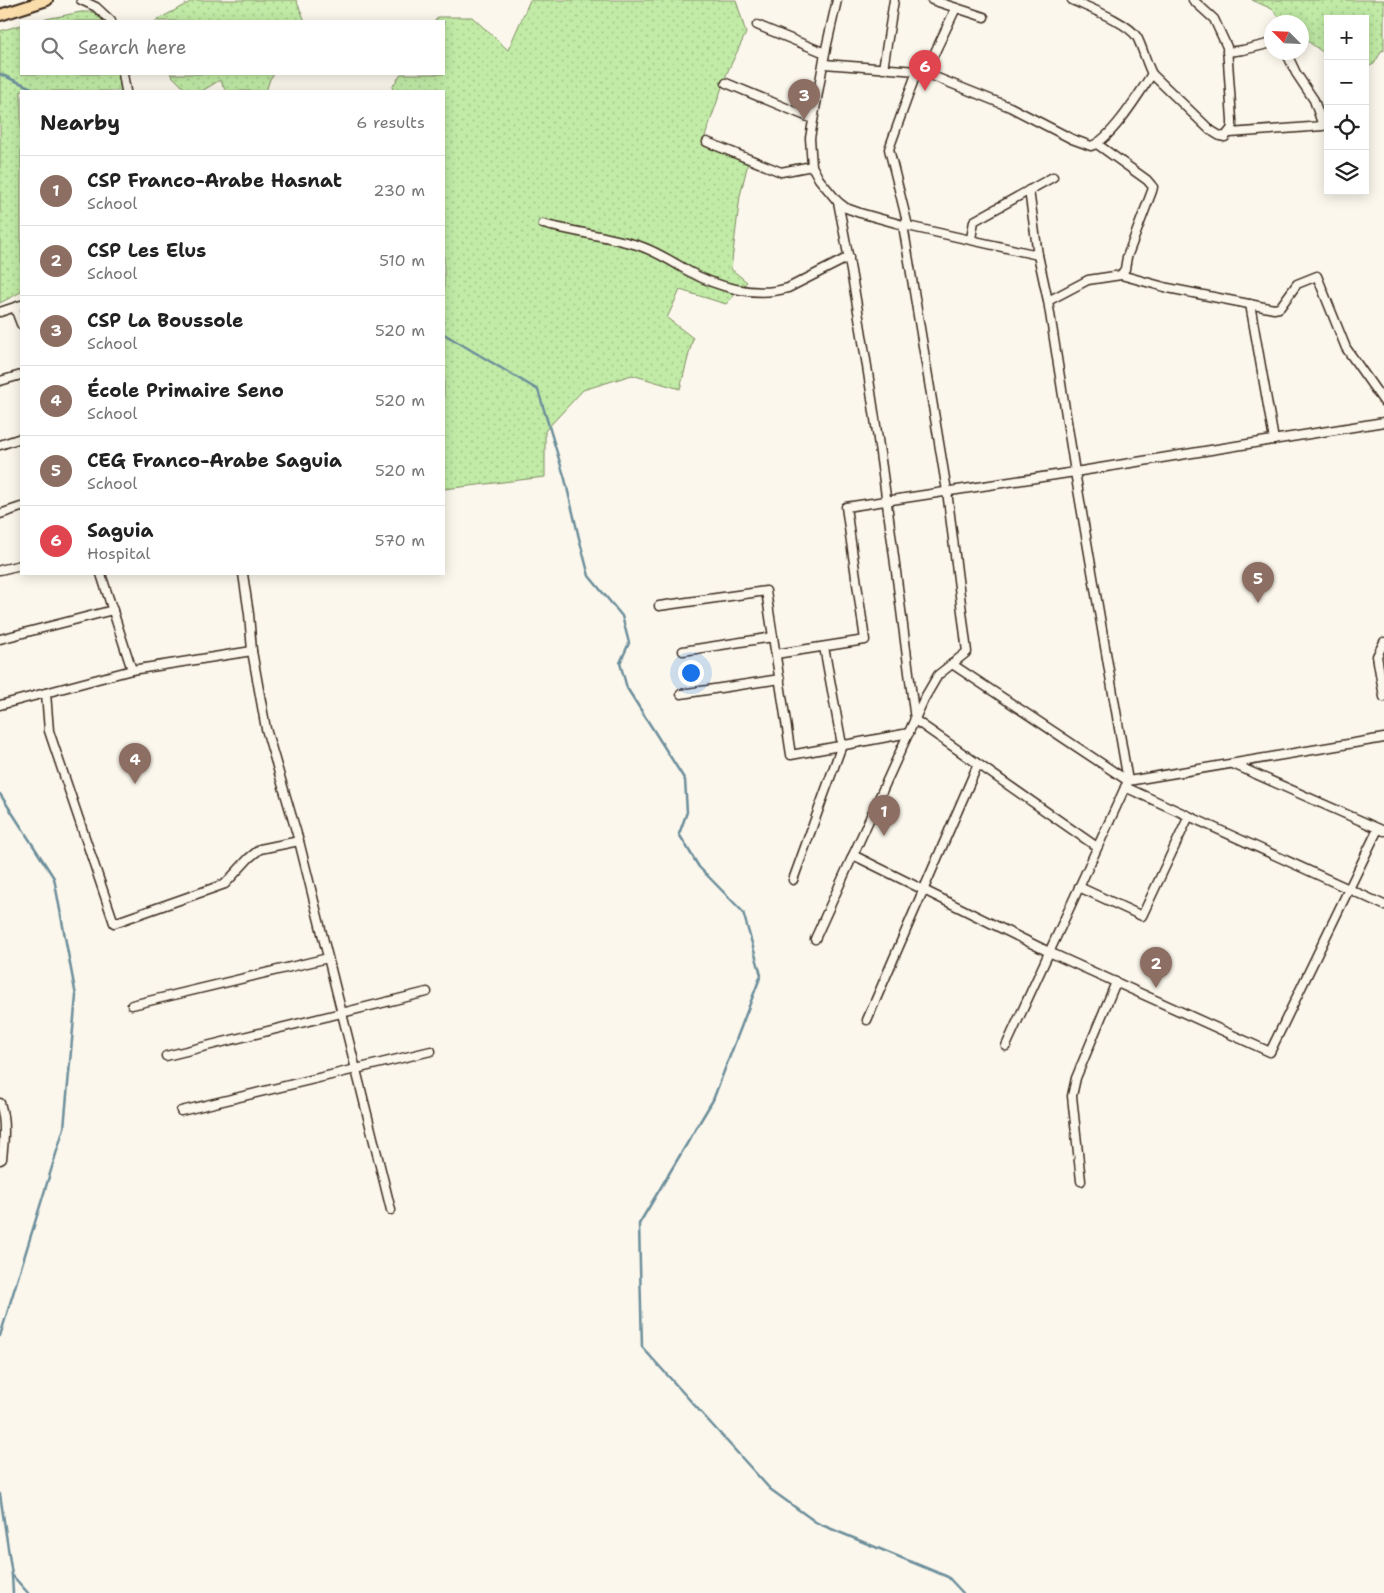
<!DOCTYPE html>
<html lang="en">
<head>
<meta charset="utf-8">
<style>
  :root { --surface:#fff; --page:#f6f6f6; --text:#222; --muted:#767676; --line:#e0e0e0; --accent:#1a73e8 }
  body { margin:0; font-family:"Shantell Sans",sans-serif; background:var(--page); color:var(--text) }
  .controls { position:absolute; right:15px; top:15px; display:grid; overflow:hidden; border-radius:0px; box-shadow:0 2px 12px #0003 }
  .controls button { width:45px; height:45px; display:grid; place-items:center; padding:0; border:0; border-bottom:1px solid var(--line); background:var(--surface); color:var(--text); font:25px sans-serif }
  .compass { position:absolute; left:1264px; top:15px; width:45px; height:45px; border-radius:50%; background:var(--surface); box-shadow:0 2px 12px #0003; rotate:294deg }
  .you { position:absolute; left:690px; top:672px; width:18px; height:18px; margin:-12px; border:4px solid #fff; border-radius:50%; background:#1a73e8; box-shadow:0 0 0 8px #1a73e833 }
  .badge { display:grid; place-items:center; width:32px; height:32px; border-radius:50%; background:var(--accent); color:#fff; font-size:16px; font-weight:700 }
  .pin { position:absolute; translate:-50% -41px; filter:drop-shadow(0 1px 2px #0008) }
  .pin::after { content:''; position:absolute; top:26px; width:18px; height:15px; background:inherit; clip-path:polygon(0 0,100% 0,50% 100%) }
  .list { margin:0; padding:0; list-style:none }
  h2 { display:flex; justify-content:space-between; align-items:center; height:65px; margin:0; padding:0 20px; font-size:21px }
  h2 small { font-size:16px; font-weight:400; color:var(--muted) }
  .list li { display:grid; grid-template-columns:32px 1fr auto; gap:15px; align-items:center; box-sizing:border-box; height:70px; padding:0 20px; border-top:1px solid var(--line) }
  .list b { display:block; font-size:19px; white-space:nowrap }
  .list p { margin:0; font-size:16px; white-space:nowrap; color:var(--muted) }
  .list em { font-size:16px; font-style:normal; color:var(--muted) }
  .icon { flex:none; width:28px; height:28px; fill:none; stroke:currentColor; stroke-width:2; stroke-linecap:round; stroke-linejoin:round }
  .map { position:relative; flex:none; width:1384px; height:1593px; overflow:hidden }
  .search { position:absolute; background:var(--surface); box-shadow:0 2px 12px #0003; left:20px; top:20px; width:425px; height:55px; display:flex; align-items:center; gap:12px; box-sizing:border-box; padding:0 18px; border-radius:0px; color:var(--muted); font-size:19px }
  .panel { position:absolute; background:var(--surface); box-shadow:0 2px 12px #0003; left:20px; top:90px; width:425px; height:485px; border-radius:0px }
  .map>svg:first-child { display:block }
  .green { fill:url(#green-dots); stroke:#7e8a62 }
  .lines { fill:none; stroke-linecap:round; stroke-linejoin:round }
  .stream { stroke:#6c8e9b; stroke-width:2.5 }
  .minor-casing { stroke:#3b2a1e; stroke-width:11 }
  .major-casing { stroke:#3b2a1e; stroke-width:14 }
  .minor { stroke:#fbf7ec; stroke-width:8 }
  .major { stroke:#faddab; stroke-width:10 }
</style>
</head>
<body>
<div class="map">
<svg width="1384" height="1593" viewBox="0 0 1384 1593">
  <defs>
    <pattern id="green-dots" width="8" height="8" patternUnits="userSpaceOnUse" patternTransform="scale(1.25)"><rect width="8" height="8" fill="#c1eba6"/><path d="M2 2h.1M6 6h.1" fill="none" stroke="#a7ca8e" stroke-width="1.8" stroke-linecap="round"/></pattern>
  </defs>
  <rect width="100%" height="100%" fill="#fbf7ec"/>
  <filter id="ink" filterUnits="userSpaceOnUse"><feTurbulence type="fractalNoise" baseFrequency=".02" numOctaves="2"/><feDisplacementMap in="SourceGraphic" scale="10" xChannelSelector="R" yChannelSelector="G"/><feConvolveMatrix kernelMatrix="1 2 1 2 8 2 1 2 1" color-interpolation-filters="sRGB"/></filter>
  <g filter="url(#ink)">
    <g class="green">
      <polygon points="194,0 296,0 305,21 155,21"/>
      <polygon points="530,0 736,0 746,33 727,73 702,145 748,163 740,196 731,269 747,282 726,304 680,290 667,318 693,338 680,389 632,375 583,390 545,431 545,477 444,489 444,91 394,91 392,87 401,74 444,74 444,21 435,21 438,17 472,17 508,50"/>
      <polygon points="1252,0 1384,0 1384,51 1382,50 1374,64 1365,68 1365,19 1328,19 1328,56 1302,37 1302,22 1284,22 1272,9"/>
      <polygon points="81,12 96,12 107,21 36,21"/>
      <polygon points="21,25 21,74 118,74 122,91 21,91 21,292 0,303 0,31"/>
      <polygon points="170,74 274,74 270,79 266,91 226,91 220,80 202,91 187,91"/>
    </g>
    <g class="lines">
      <g class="stream">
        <polyline points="0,74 38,91"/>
        <polyline points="444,334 538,390 565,479 579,538 589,576 622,616 629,643 620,663 627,688 685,780 687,812 679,834 699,867 743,912 761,975 713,1100 639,1224 642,1347 770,1489 817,1523 948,1577 963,1593"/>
        <polyline points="0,794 54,878 76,996 64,1128 0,1336"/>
        <polyline points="0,1494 12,1575 28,1593"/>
        <polyline points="12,1575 13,1593"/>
      </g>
      <g class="minor-casing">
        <g id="minor">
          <polyline points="81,0 96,7 111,21"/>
          <polyline points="837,0 825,53 810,138 812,166 819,179 838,202 846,208 860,213 903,225 1038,255"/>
          <polyline points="932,0 984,17"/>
          <path d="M1072,0c17,8 55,22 65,37 6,12 9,25 15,37"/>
          <polyline points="757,25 825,53"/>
          <polyline points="1227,52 1243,50 1272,43"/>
          <path d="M824,64l93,7 8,2 85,34 62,32 19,7c20,-6 49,-54 61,-72l58,56 10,6 5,1 7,-9v-8l-5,-73 -13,-28 -21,-19"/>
          <polyline points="883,69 894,0"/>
          <polyline points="925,73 956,8"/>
          <polyline points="123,74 126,91"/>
          <polyline points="726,83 813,119"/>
          <polyline points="1230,133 1323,126 1314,100 1296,73 1286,52"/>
          <polyline points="707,142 781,172 812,166"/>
          <path d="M838,202c34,171 55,345 77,518l182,127"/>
          <path d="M543,224c31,8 63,12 94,21 19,6 34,16 51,26 29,16 67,27 100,17l61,-31"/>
          <polyline points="908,226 889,149 917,71"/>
          <polyline points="971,239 974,221 1053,177"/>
          <polyline points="1121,275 1168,288 1274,309 1279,308 1281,306 1297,284 1317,276 1346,348 1384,402"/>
          <polyline points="1048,301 1088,280 1121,275 1125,269 1127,257 1152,191 1153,187 1147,180 1097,144"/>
          <polyline points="1250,304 1274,440"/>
          <polyline points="15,308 21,324"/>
          <polyline points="0,312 21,305"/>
          <polyline points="0,381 21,375"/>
          <polyline points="0,445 21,438"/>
          <polyline points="0,514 21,507"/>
          <polyline points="0,570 21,565"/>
          <polyline points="101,574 132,670"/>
          <polyline points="243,574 249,614 252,651 266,729 299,841 391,1210"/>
          <polyline points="659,606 766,591 791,755 909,733"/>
          <polyline points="0,639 113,610"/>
          <polyline points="1384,642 1377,656 1384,697"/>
          <polyline points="683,651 773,637"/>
          <polyline points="776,654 865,640 846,507 1075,472 1384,422"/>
          <polyline points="952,664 1128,781 1384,738"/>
          <polyline points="46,693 49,731 114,923 225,884 249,858 260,849 299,841"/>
          <polyline points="681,694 780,679"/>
          <polyline points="0,705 132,670 252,651"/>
          <polyline points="1233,764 1384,831"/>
          <polyline points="1125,787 1384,905"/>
          <polyline points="853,855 1049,952 1270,1052 1378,829"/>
          <polyline points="793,880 842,745 824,647"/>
          <polyline points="1079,887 1142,916 1189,816"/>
          <polyline points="815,939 924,699 938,675 967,652 947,491 903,225"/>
          <polyline points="132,1005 328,958"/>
          <polyline points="867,1020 978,764"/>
          <polyline points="1006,1046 1128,781 1075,472 1048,301 1038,255 1029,190"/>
          <polyline points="166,1056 427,992"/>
          <path d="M0,1103c6,18 4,38 2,56l-2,1"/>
          <polyline points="181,1111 431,1051"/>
          <polyline points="1081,1181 1072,1096 1076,1078 1116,982"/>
        </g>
      </g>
      <g class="major-casing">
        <polyline id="major" points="0,15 47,0"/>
      </g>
      <use href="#minor" class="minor"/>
      <use href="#major" class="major"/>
    </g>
  </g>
</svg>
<div class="controls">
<button>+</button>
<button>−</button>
<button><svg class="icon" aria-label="locate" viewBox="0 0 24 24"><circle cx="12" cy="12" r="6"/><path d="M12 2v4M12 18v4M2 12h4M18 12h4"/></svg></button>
<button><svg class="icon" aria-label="layers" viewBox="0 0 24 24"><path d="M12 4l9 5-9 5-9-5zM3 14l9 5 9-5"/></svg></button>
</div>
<svg class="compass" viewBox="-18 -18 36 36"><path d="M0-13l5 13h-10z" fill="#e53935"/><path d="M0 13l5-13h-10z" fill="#767676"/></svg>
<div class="you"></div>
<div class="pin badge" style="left:884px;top:836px;background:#8d6e63">1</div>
<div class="pin badge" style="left:1156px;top:988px;background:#8d6e63">2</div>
<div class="pin badge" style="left:804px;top:120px;background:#8d6e63">3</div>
<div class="pin badge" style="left:135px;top:784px;background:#8d6e63">4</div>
<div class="pin badge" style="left:1258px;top:603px;background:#8d6e63">5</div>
<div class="pin badge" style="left:925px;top:91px;background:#e0444e">6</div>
<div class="search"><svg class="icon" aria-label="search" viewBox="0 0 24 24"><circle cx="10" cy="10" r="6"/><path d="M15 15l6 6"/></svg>Search here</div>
<section class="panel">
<h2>Nearby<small>6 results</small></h2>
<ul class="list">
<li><span class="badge" style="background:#8d6e63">1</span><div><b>CSP Franco-Arabe Hasnat</b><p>School</p></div><em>230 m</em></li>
<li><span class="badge" style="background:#8d6e63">2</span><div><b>CSP Les Elus</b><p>School</p></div><em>510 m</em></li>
<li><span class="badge" style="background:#8d6e63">3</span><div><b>CSP La Boussole</b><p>School</p></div><em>520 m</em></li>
<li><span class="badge" style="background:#8d6e63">4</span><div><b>École Primaire Seno</b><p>School</p></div><em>520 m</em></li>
<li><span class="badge" style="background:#8d6e63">5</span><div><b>CEG Franco-Arabe Saguia</b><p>School</p></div><em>520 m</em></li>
<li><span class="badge" style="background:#e0444e">6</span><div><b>Saguia</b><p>Hospital</p></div><em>570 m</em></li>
</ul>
</section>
</div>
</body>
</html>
